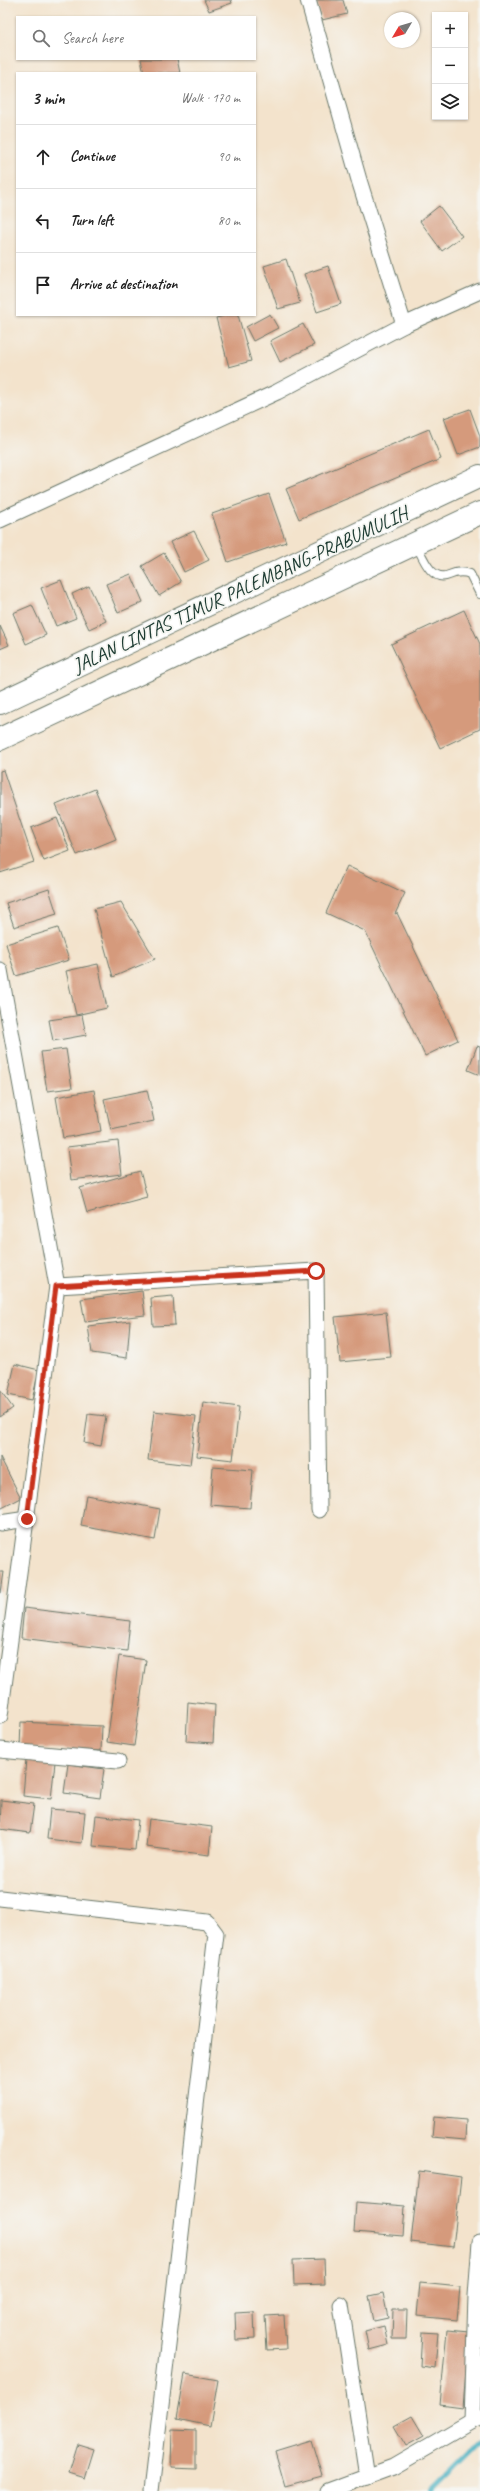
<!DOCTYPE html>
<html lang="en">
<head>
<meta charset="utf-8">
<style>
  :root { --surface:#fff; --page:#f6f6f6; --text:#222; --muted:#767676; --line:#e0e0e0 }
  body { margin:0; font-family:Caveat,sans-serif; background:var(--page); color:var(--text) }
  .controls { position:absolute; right:12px; top:12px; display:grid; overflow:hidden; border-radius:0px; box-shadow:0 1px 3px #0004 }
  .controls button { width:36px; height:36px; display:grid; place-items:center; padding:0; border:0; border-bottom:1px solid var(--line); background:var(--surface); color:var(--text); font:20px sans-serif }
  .compass { position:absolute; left:384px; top:12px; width:36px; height:36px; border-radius:50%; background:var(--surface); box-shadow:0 1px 3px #0004; rotate:232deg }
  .stop { position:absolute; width:12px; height:12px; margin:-9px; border:3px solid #c8321e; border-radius:50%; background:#fff }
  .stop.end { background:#c8321e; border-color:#fff; box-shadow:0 1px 4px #0008 }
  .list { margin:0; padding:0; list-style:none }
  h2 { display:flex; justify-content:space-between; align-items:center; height:52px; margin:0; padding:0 16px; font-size:17px }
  h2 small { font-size:13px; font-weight:400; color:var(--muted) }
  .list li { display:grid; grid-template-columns:26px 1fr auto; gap:12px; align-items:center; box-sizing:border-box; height:64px; padding:0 16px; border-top:1px solid var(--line) }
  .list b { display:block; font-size:15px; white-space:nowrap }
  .list em { font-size:13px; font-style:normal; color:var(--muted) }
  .icon { flex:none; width:22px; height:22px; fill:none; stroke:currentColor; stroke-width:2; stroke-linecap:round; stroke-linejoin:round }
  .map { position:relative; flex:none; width:480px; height:2491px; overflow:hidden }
  .search { position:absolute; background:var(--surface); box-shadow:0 1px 3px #0004; left:16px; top:16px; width:240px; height:44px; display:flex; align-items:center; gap:10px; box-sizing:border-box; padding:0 14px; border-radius:0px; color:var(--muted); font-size:15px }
  .panel { position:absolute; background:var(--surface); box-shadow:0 1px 3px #0004; left:16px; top:72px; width:240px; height:244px; border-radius:0px }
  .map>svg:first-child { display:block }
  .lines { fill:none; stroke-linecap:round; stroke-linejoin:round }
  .stream { stroke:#40adbe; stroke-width:6 }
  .building { fill:#d59a7b }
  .lane-casing { stroke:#697769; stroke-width:10 }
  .street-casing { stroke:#697769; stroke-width:17 }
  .highway-casing { stroke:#697769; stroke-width:24 }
  .lane { stroke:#fff; stroke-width:8 }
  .street { stroke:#fff; stroke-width:15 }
  .highway { stroke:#fff; stroke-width:22 }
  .route { stroke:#c8321e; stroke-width:5 }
  .labels { text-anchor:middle; stroke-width:3.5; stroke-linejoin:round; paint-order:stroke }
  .street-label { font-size:20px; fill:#1f3d34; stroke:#f6f6f2 }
</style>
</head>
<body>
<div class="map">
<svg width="480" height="2491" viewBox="0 0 480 2491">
  <rect width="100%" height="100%" fill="#f6f6f2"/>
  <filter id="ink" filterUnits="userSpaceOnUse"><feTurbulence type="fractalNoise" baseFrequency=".025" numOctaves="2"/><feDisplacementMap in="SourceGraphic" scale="8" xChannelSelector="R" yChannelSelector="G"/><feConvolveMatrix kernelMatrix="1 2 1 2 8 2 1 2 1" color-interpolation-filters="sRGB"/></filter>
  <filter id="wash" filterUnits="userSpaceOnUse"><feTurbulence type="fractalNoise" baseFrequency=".012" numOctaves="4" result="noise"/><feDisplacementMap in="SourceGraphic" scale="16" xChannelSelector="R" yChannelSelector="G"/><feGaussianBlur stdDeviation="0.9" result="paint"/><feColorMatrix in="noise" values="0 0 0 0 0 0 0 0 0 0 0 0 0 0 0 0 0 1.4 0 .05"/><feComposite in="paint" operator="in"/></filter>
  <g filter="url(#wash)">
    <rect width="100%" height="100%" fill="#f3e3cc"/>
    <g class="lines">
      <polyline class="stream" points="433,2491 480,2444"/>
    </g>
    <g id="blocks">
      <g class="building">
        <polygon points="204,0 231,0 232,3 209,11"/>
        <polygon points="316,0 343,0 347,14 322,20"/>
        <polygon points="141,59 177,59 180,73 144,73"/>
        <polygon points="439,206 462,236 442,251 420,221"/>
        <polygon points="286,259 300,303 278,309 264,266"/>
        <polygon points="328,266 341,304 317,312 304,274"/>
        <polygon points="270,314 278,328 253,341 246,327"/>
        <polygon points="228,315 238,315 251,361 229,367 216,318"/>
        <polygon points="303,324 314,345 280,362 270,341"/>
        <polygon points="470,409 480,436 480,447 458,455 444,418"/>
        <polygon points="429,429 441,459 299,519 286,489"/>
        <polygon points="269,494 286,542 228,562 212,514"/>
        <polygon points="194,531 209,560 184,572 170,542"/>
        <polygon points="164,553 181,582 159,596 142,566"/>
        <polygon points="131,574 143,602 118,613 106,584"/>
        <polygon points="61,580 76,618 56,626 41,588"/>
        <polygon points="89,586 106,621 89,629 72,594"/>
        <polygon points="32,605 46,635 26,644 13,613"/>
        <polygon points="464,610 480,644 480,729 440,748 391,644"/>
        <polygon points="0,626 9,645 0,649"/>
        <polygon points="3,770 34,862 0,873 0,771"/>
        <polygon points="95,789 116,839 77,855 56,805"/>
        <polygon points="57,818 70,851 44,861 31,828"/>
        <polygon points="347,866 405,893 395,914 397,913 458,1040 425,1056 365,931 326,913"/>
        <polygon points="49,889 57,914 14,927 6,903"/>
        <polygon points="121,902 155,959 113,977 94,909"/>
        <polygon points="58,928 69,960 16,976 6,944"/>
        <polygon points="98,964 107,1008 76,1015 66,971"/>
        <polygon points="82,1015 86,1035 53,1041 49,1020"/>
        <polygon points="477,1046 480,1047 480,1075 468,1070"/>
        <polygon points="66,1049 72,1088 47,1091 41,1052"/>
        <polygon points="94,1090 101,1131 63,1138 56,1097"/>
        <polygon points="147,1090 154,1121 111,1130 104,1099"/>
        <polygon points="118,1141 122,1174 71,1180 67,1147"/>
        <polygon points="140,1171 147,1197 87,1213 80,1188"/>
        <polygon points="142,1291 145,1315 85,1322 81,1299"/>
        <polygon points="173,1296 175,1325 153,1326 151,1298"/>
        <polygon points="386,1312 391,1357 340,1362 335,1317"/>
        <polygon points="130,1321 127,1358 92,1353 88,1326"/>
        <polygon points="15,1364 39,1370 32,1400 8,1395"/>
        <polygon points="0,1390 13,1408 0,1417"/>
        <polygon points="203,1402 239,1407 233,1460 197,1456"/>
        <polygon points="154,1411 196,1416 190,1465 148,1460"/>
        <polygon points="88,1414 106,1416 101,1446 84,1443"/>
        <polygon points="0,1457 21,1498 0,1509"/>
        <polygon points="213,1467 253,1470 250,1508 210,1505"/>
        <polygon points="86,1495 160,1509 155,1540 81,1526"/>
        <polygon points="0,1572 4,1572 1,1593 0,1593"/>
        <polygon points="24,1608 130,1621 127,1651 21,1638"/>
        <polygon points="119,1656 146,1660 134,1746 107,1742"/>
        <polygon points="188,1702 215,1705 213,1743 186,1741"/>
        <polygon points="21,1722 102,1726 101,1751 20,1747"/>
        <polygon points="26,1759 55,1762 51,1799 23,1796"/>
        <polygon points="68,1764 104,1769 100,1798 64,1793"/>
        <polygon points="1,1800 34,1804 30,1833 0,1829"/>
        <polygon points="50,1809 85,1812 82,1843 47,1839"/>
        <polygon points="96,1815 138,1820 135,1850 93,1846"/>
        <polygon points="149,1819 212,1827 209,1855 146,1847"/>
        <polygon points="434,2117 466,2120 465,2140 432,2137"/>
        <polygon points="419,2171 461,2177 453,2247 411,2242"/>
        <polygon points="356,2202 405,2206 403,2236 354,2232"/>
        <polygon points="324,2259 325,2284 294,2285 293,2260"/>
        <polygon points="420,2283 460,2287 457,2320 417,2316"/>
        <polygon points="383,2293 388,2318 374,2321 369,2296"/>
        <polygon points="393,2310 407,2310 406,2339 392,2339"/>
        <polygon points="254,2312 255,2339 236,2340 235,2313"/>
        <polygon points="284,2315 286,2349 267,2350 265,2316"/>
        <polygon points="384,2326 388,2345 369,2350 365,2331"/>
        <polygon points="447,2330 469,2332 463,2408 440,2405"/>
        <polygon points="422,2332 438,2333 435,2368 420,2366"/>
        <polygon points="185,2374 218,2380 210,2426 177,2419"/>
        <polygon points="412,2416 424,2436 406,2446 394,2426"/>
        <polygon points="172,2430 196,2431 196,2469 171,2468"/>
        <polygon points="311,2440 322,2476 285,2486 275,2451"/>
        <polygon points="78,2444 94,2449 85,2478 69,2473"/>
      </g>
    </g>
  </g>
  <g filter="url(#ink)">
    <use href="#blocks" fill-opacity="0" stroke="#697769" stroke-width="1"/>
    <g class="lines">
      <g class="lane-casing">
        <path id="lane" d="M416,544c6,11 15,39 33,31 7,-3 13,-4 21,-1l10,20"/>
      </g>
      <g class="street-casing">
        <g id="street">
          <polyline points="308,0 359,180 404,325 480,291"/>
          <polyline points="0,520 277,392 404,325"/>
          <polyline points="0,970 57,1286 0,1716"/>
          <polyline points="57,1286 316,1271 319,1510"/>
          <polyline points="0,1523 27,1519"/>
          <polyline points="0,1750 118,1761"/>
          <polyline points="0,1898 207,1922 216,1934 151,2491"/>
          <polyline points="480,2242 476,2296 472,2421 480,2418"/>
          <polyline points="341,2305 367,2477"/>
          <polyline points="328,2491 393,2467 472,2421"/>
        </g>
      </g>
      <g class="highway-casing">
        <g id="highway">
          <polyline points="0,703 480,476"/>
          <polyline points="0,739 480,513"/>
        </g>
      </g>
      <use href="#lane" class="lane"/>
      <use href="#street" class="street"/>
      <use href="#highway" class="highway"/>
    </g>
  </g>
  <g class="lines" filter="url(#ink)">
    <polyline class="route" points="27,1519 56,1286 316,1271"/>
  </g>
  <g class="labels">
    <g class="street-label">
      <text transform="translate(240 589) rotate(-25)" y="7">JALAN LINTAS TIMUR PALEMBANG-PRABUMULIH</text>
    </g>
  </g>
</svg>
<div class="controls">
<button>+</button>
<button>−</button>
<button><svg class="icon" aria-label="layers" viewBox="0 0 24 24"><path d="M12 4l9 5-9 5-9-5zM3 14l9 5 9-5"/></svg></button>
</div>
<svg class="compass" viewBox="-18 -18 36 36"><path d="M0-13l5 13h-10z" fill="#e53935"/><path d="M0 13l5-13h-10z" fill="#767676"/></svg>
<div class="stop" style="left:316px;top:1271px"></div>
<div class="stop end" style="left:27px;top:1519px"></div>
<div class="search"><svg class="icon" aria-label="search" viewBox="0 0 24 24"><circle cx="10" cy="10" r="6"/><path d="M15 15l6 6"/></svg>Search here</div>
<section class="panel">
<h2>3 min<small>Walk · 170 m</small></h2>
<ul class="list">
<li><svg class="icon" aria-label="ahead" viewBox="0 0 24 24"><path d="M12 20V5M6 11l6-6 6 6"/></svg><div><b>Continue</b></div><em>90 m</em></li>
<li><svg class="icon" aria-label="left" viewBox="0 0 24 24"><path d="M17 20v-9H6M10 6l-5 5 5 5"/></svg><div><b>Turn left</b></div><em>80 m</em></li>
<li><svg class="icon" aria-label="arrive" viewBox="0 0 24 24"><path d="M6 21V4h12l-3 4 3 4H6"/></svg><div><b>Arrive at destination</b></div></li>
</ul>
</section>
</div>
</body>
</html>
